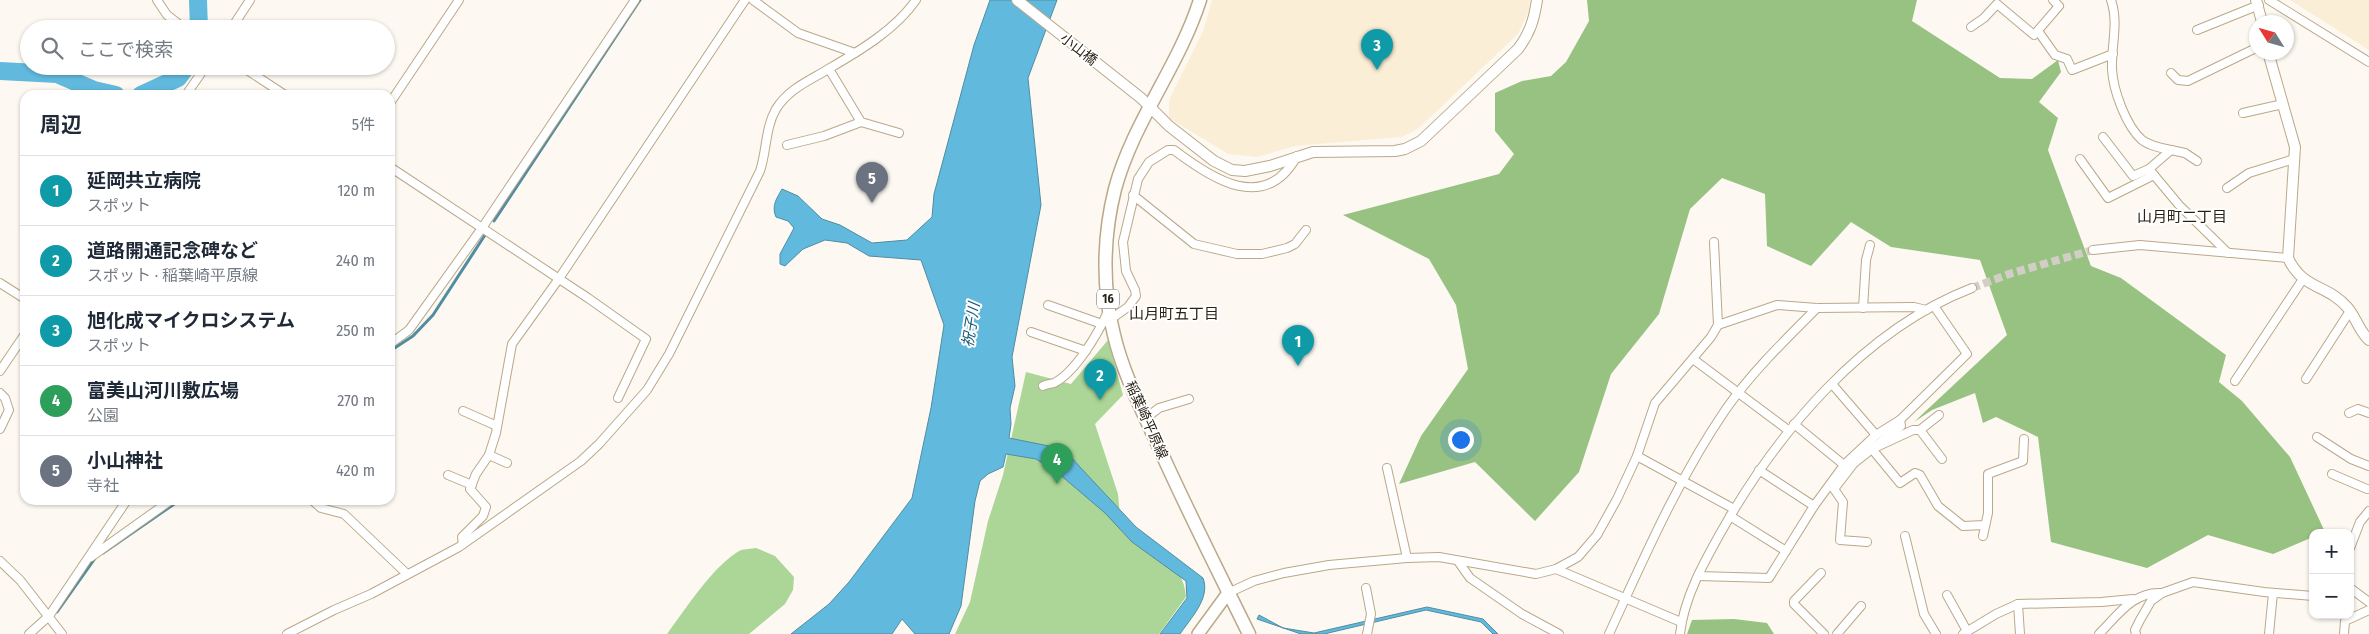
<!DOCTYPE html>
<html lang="ja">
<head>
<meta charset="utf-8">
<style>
  :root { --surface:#fff; --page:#f6f6f7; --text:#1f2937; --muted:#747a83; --line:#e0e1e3; --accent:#3376ac }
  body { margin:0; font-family:"Fira Sans Condensed","Noto Sans JP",sans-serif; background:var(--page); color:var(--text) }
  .controls { position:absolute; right:15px; bottom:15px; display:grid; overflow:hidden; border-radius:10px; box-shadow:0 1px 4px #0004 }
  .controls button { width:45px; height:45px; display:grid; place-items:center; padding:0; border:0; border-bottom:1px solid var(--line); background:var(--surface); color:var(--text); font:25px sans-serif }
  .compass { position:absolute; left:2249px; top:15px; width:45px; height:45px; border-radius:50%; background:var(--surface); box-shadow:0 1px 4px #0004; rotate:307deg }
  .you { position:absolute; left:1460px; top:439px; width:18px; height:18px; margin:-12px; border:4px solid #fff; border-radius:50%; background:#1a73e8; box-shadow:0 0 0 8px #1a73e833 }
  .badge { display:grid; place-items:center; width:32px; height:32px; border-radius:50%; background:var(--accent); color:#fff; font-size:16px; font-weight:700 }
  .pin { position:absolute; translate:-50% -41px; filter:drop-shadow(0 1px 2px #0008) }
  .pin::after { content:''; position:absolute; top:26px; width:18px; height:15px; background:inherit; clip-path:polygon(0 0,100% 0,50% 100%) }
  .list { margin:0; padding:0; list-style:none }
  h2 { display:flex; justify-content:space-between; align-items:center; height:65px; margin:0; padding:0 20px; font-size:21px }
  h2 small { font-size:16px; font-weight:400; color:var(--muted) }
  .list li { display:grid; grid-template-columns:32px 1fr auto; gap:15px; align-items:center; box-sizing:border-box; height:70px; padding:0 20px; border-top:1px solid var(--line) }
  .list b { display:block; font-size:19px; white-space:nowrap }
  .list p { margin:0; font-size:16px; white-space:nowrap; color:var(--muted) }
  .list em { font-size:16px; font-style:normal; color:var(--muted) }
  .icon { flex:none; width:28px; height:28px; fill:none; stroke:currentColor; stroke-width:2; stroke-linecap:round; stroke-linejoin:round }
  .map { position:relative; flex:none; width:2369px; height:634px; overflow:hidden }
  .search { position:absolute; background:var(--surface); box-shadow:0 1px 4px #0004; left:20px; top:20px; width:375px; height:55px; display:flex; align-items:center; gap:12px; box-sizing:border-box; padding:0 18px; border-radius:28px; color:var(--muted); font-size:19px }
  .panel { position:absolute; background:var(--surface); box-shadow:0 1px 4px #0004; left:20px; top:90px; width:375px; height:415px; border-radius:15px }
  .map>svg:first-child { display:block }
  .built { fill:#fbeed6 }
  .green { fill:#abd697 }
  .forest { fill:#97c282 }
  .water { fill:#61bade; stroke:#508ca2 }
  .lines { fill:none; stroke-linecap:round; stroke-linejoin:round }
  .stream { stroke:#508ca2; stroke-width:3 }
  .river { stroke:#61bade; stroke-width:18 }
  .minor-tunnel { stroke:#d2cec6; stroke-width:8; stroke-dasharray:8 4; stroke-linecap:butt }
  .minor-casing { stroke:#baa888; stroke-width:10 }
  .tertiary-casing { stroke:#baa888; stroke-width:12 }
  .secondary-casing { stroke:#baa888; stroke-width:14 }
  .primary-casing { stroke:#baa888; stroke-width:15 }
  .minor { stroke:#fff; stroke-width:8 }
  .tertiary { stroke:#fff; stroke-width:10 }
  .secondary { stroke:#fff; stroke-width:11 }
  .primary { stroke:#fff; stroke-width:12 }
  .labels { text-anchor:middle; stroke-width:4; stroke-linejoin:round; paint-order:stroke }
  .shield { fill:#fff; stroke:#68645b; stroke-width:1 }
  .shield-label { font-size:12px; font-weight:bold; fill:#282115 }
  .street-label { font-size:14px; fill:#282115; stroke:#fff }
  .neighbourhood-label { font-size:15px; fill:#282115; stroke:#fff }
  .water-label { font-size:15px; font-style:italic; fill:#165d76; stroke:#fff }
</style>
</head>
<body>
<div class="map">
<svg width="2369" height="634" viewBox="0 0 2369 634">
  <rect width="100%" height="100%" fill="#fdf9f2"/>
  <g class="built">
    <polygon points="1212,0 1530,0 1529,10 1518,34 1419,128 1402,137 1295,146 1257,157 1228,154 1169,118 1169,100 1203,31"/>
    <polygon points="2290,0 2369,0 2369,50"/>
  </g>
  <g class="green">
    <path d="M1108,340l15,55 -28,29 23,70 2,21c24,21 65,48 66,82l-27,37h-204l15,-32 18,-81 15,-46 23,-103 45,12z"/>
    <path d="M756,548l19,8 19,21 -1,13 -8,14 -36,30h-82c18,-24 47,-70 74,-84 4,-1 10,-1 15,-2z"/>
  </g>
  <g class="forest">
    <polygon points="1587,0 1917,0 1912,21 2000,78 2032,79 2058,60 2061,72 2039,102 2058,118 2048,150 2091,266 2121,278 2226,355 2219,382 2242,401 2290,457 2325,532 2313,533 2313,537 2273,554 2208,535 2147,568 2051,542 2038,437 1996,417 1983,423 1975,393 1932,410 1914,422 2007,335 1980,260 1891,247 1851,222 1811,266 1767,246 1765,194 1722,178 1690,209 1659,314 1611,374 1579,472 1535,521 1475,462 1399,484 1421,436 1468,369 1456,305 1429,259 1343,215 1499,174 1514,154 1495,131 1495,93 1522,81 1551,76 1566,62 1589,21"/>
    <polygon points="1734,619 1767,623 1774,634 1687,634 1692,620"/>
  </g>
  <g class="water">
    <path d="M990,0h67l-29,78 13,127 -29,152 3,29 -5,22 1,16 -2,14 50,10 9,12 3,-3 8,9 57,61 67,51c8,20 -13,41 -23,56h-20l27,-36 -1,-17 -54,-39 -27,-29 -47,-40 -22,-14 -30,-5 -3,13 -15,7 -8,7 -5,20 -14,105 -12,28h-34l-13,-15 -10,15h-101l38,-30 20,-22 63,-84 19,-90 13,-83 -23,-65 -52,-4 -22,-13 -22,-3 -22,9 -18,17 -5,-2v-10l14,-26 -6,-7 -12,-4c-5,-11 1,-19 6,-28l16,7 24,23 18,6 32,18 35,-3 25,-23 2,-23 40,-149z"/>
    <polygon points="1427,607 1483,619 1498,634 1493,634 1481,622 1426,610 1324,634 1301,634 1257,619 1259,615 1283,628 1314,633"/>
  </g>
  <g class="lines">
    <g class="stream">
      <polyline points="494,221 640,0"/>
      <polyline points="390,351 413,336 433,315 485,235"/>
      <polyline points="103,553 180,500"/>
      <polyline points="57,612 96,557"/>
    </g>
    <g class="river">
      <polyline points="198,0 199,29"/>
      <polyline points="0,71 57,74 94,90 116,95"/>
      <polyline points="141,95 178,78 187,66"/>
    </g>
    <polyline class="minor-tunnel" points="1972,288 2012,273 2093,250"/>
    <g class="minor-casing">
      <g id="minor">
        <polyline points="157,0 167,15 185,29"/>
        <polyline points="753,0 798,33 855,53"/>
        <path d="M2111,0c8,23 0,46 1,69 1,21 14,57 30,71 8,6 19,8 29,10l-22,19 30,36 49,48"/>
        <polyline points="2269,0 2369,62"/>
        <polyline points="1971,27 1984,18 1997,4 2034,35 2059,6 2053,0"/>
        <polyline points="231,29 250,0"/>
        <polyline points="2197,30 2259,5"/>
        <polyline points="2038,31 2055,55 2067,59 2072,70 2113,54"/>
        <polyline points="241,66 285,95"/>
        <polyline points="829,69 861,122 899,133"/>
        <polyline points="2171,73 2178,80 2188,81 2256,48"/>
        <polyline points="186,95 206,66"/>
        <polyline points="390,103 459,0"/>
        <polyline points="2243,113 2283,104"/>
        <polyline points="2103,137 2133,176 2149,169"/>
        <polyline points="787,145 824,136 861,122"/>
        <polyline points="2171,150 2185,153 2197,161"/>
        <polyline points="2080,159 2108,198 2154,175"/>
        <polyline points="390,167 588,298 646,339 618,398"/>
        <polyline points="2227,188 2249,173 2294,159"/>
        <polyline points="1133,195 1194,244 1237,254 1262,254 1287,248 1295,244 1306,230"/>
        <polyline points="1714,242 1718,325"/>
        <polyline points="2093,250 2140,245 2288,258"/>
        <polyline points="0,283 25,299"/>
        <polyline points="1048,305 1102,324"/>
        <polyline points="1863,308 1866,260 1870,245"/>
        <path d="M1111,319l17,-12 8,-11 -1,-6 -9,-19 -3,-29 15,-63 11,-17 19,-12h6c38,29 91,64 123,6"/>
        <polyline points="1031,332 1086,351"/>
        <polyline points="390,344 409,330 482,228 635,0"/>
        <polyline points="1693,359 1788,430"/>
        <polyline points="0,371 25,334"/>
        <polyline points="2306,379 2350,311"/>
        <polyline points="2235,381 2303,279"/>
        <polyline points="1832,384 1876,435"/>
        <path d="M1043,386c4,-2 8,-2 11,-3 22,-11 45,-51 54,-72"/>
        <polyline points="0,393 5,398 9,410 0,429"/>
        <polyline points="463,411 497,426"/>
        <polyline points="2349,413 2358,409 2369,413"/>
        <polyline points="1939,415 1920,430 1913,430 1872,449 1900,483 1915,473 1920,475 1938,506 1963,526 1985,525"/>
        <polyline points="1146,418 1159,408 1189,399"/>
        <polyline points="1794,424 1844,465"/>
        <polyline points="1920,430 1942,459"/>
        <polyline points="2317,437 2351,459 2369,466"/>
        <polyline points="489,455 507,463"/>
        <polyline points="1637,456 1734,509"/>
        <polyline points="1387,468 1407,558"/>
        <polyline points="1759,470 1814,506"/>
        <polyline points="2332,474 2367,489"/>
        <polyline points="448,475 472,485"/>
        <polyline points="312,500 321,508 344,514 407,574"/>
        <polyline points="1730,516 1786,551"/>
        <polyline points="1905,536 1924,614 1936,634"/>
        <polyline points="1983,536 1988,513 1988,474 2023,461 2024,439"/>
        <polyline points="1867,542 1840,540 1843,502 1834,489 1854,463 1901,426 1900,420"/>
        <polyline points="463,544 462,537 483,516 486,507 470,489 476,474 489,455 496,433 512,344 558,280 745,0"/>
        <polyline points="2350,548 2360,522 2369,511"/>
        <polyline points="91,557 171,500"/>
        <polyline points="0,561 20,580 62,634"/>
        <polyline points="1458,561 1470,578 1522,614 1559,634"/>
        <polyline points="1556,569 1681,622"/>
        <polyline points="1821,573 1794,601 1794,604 1824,634"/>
        <polyline points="1698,576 1769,578 1814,506 1844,465 1876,435 1900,420 1967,354 1934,306"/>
        <polyline points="1366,588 1371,614 1367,634"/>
        <polyline points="2350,588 2369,602"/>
        <polyline points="1228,593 1254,581 1284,573 1329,565 1407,558 1439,557 1536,574 1556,569 1578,557 1597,535 1617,499 1637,456 1655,403 1711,337 1718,325 1777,305 1817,308 1914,307 1926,310"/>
        <polyline points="1947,595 1967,631"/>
        <polyline points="2018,604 2020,634"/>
        <polyline points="29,634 49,616 127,500"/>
        <path d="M287,634l47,-24 37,-16 88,-47 122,-86 18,-17 48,-54 22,-36 91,-183c7,-21 5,-43 16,-62 13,-21 35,-29 54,-41 31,-18 66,-39 86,-68"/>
        <path d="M1609,634c35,-76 69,-155 117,-225 26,-37 59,-69 91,-101"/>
        <path d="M1680,634c4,-36 23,-70 41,-102 56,-99 142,-202 251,-244"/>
        <polyline points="1837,634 1861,606"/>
        <polyline points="1963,634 1996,614 2018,604 2101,602 2133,599"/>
        <path d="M2099,634c18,-18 34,-43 63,-41"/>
        <polyline points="2136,634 2135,630 2140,620 2151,601 2162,593 2193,582 2264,592 2313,596"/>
        <polyline points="2269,634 2273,593"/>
        <polyline points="2344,634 2345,621 2369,610"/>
      </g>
    </g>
    <g class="tertiary-casing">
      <g id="tertiary">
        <path d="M1017,0l124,98 28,28 45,35 18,9 13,1 25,-5 43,-14 82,-1 10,-2 16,-8 97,-92c12,-16 16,-29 19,-49"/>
        <polyline points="2256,0 2262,22"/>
        <path d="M2268,52l27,95 -7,111c15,32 39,26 59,49 9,10 12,24 22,33"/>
      </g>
    </g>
    <g class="secondary-casing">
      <polyline id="secondary" points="1198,634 1228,593"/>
    </g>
    <g class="primary-casing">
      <path id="primary" d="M1200,0c-21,66 -67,122 -85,189 -12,47 -13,99 -1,146 9,38 27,73 43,108 29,65 61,128 92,191"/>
    </g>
    <use href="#minor" class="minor"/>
    <use href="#tertiary" class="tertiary"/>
    <use href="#secondary" class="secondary"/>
    <use href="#primary" class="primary"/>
  </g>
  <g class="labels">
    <rect class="shield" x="1097" y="289.5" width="22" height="19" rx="4"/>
    <g class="shield-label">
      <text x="1108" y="303">16</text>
    </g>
    <g class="street-label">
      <text transform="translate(1079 49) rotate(38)" y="5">小山橋</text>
      <text transform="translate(1147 420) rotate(66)" y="5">稲葉崎平原線</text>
    </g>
    <g class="neighbourhood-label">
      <text x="2182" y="222">山月町二丁目</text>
      <text x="1174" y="319">山月町五丁目</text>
    </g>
    <g class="water-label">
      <text transform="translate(971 325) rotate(-81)" y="5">祝子川</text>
    </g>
  </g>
</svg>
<div class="controls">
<button>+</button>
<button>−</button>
</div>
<svg class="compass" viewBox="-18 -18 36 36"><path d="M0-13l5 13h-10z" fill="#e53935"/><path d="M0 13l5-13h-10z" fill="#747a83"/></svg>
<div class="you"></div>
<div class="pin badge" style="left:1298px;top:366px;background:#0f9aa8">1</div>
<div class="pin badge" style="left:1100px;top:400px;background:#0f9aa8">2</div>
<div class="pin badge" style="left:1377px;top:70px;background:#0f9aa8">3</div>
<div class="pin badge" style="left:1057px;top:484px;background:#2e9e5b">4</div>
<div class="pin badge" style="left:872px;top:203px;background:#6b7280">5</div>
<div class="search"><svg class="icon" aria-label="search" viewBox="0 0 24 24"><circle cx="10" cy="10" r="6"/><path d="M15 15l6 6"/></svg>ここで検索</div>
<section class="panel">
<h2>周辺<small>5件</small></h2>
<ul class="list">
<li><span class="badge" style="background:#0f9aa8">1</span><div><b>延岡共立病院</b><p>スポット</p></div><em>120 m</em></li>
<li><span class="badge" style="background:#0f9aa8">2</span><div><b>道路開通記念碑など</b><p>スポット · 稲葉崎平原線</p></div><em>240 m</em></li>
<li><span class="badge" style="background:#0f9aa8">3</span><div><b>旭化成マイクロシステム</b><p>スポット</p></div><em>250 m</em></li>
<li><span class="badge" style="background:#2e9e5b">4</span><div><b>富美山河川敷広場</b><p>公園</p></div><em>270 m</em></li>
<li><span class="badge" style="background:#6b7280">5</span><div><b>小山神社</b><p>寺社</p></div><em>420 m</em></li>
</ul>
</section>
</div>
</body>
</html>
